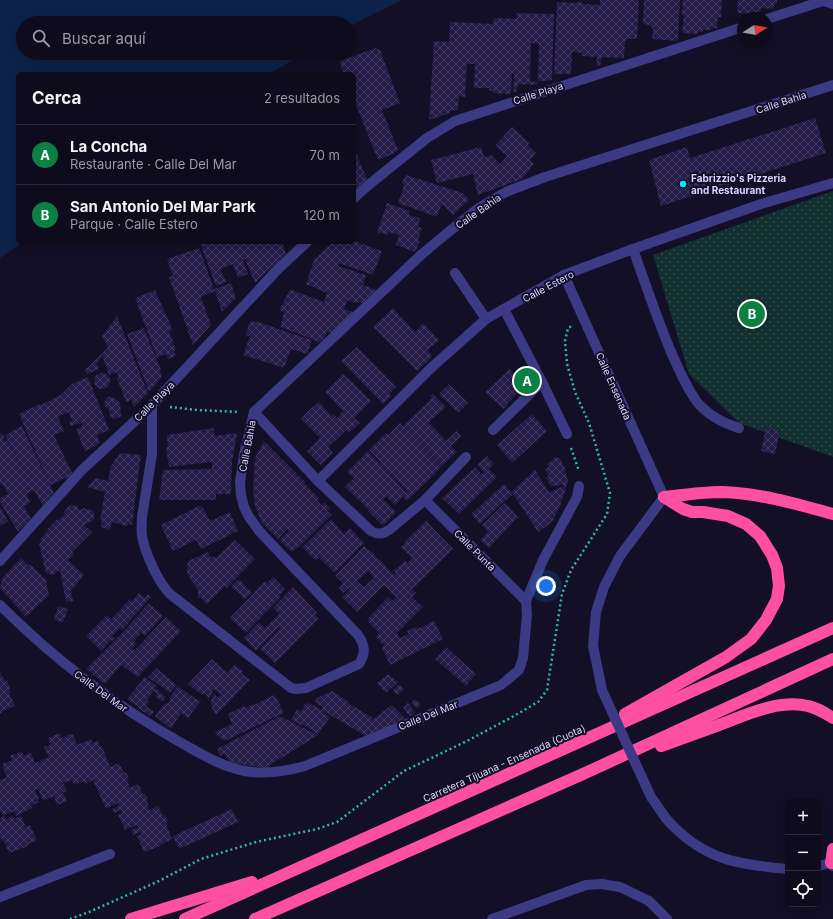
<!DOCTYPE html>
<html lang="es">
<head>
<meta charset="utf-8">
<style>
  :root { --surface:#0e0b1c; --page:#171425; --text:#f1f3f6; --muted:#9b9ba3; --line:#2e2b3b; --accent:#0b8043 }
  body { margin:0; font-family:Inter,sans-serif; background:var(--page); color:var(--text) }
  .controls { position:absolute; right:12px; bottom:12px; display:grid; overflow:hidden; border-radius:6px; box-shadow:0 2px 10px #0003 }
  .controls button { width:36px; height:36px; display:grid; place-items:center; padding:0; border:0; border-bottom:1px solid var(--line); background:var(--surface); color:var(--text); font:20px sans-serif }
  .compass { position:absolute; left:737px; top:12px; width:36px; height:36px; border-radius:50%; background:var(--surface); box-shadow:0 2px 10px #0003; rotate:79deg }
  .you { position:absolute; left:546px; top:586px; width:14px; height:14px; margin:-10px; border:3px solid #fff; border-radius:50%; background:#1a73e8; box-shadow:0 0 0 6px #1a73e833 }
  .badge { display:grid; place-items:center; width:26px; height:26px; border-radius:50%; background:var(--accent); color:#fff; font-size:13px; font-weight:700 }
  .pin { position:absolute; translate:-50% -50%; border:2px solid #fff; box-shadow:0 1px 4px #0006 }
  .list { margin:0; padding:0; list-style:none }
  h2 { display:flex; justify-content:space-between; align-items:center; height:52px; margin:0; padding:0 16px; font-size:17px }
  h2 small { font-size:13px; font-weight:400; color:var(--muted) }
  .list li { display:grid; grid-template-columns:26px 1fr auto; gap:12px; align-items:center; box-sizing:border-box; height:60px; padding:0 16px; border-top:1px solid var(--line) }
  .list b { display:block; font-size:15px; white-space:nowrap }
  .list p { margin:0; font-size:13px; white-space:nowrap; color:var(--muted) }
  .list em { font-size:13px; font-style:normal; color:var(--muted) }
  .icon { flex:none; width:22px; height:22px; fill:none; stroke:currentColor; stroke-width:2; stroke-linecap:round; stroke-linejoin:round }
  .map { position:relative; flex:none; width:833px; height:919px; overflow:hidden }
  .search { position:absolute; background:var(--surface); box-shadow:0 2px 10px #0003; left:16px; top:16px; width:340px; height:44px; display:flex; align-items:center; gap:10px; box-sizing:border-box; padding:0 14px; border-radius:22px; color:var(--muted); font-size:15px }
  .panel { position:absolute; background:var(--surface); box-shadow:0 2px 10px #0003; left:16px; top:72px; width:340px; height:172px; border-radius:6px }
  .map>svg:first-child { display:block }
  .park { fill:url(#park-dots) }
  .water { fill:#0c2248 }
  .building { fill:url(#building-cross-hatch); fill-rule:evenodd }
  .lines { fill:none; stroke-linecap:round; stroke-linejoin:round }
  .path { stroke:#2fb8b0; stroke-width:2.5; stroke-dasharray:2 3; stroke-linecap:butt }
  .minor { stroke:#3d3a85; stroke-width:10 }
  .highway { stroke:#ff4fa3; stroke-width:12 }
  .minor-bridge { stroke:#3d3a85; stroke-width:10 }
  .poi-dot { fill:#00e5ff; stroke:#130f26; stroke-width:1.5 }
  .labels { text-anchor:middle; stroke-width:4; stroke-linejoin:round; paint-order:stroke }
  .street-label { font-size:10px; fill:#d9d4ff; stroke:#130f26 }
  .poi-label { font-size:10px; font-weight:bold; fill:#d9d4ff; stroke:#130f26; text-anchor:start }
</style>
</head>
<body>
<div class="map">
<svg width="833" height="919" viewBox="0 0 833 919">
  <defs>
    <pattern id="park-dots" width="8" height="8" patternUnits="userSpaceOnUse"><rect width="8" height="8" fill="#12302f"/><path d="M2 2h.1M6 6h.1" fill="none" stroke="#344d4e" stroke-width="1.8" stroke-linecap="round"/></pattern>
    <pattern id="building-cross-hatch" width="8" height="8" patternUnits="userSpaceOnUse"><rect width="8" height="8" fill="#241b47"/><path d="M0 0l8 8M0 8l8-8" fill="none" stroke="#433b63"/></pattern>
  </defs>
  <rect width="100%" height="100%" fill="#130f26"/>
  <polygon class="park" points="833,191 833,457 739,423 689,374 653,255"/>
  <polygon class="water" points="0,0 402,0 363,19 349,27 349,23 23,23 23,53 305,53 269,74 18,74 18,242 23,242 0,258"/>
  <g class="building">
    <polygon points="600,0 639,0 637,39 628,39 625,41 624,58 602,57 600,65 596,66 597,57 582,56 582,53 572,52 571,74 554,74 557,2 575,3 580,2 584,4 600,5"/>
    <polygon points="644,0 680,0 678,41 652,39 653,29 650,25 643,24"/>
    <polygon points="683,0 722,0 721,17 718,17 717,28 711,28 711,30 703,30 703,32 698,32 697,34 682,33 684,15 682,15"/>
    <polygon points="738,0 777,0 777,4 775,3 774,9 761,8 760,14 737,13"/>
    <polygon points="517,13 554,14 552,80 549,81 538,81 539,44 531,43 530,81 538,82 537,85 518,84 517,91 513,93 514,74 512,73 511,93 509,94 493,93 493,91 489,91 489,88 474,88 475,64 467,64 465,97 459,96 458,110 450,111 450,113 429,120 434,41 449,42 450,22 493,24 494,18 516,19"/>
    <polygon points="375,48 380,50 400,103 382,110 398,150 393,154 378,160 354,100 354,74 344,74 340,64 341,61"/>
    <polygon points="815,118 826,153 661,206 649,160 687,147 690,158"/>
    <polygon points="512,127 529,143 528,145 536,153 530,160 534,164 522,179 478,195 473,174 437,183 431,160 481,147 484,157 491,155 500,164 507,156 495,146"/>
    <polygon points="354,148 367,179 354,190"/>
    <polygon points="406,175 463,193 469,200 453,215 443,205 441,206 437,217 398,203 404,186 402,183"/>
    <polygon points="387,203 410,211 409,215 420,218 418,227 422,228 418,240 420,241 415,252 396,245 399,235 389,232 388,235 381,232 380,234 377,233"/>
    <polygon points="354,241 382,251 373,275 339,263 338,266 366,275 363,285 376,290 362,303 357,302 356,303 347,300 344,309 353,312 332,333 327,332 322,343 280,327 284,313 279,310 290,290 292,291 292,290 324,302 327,293 306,284 314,260 333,242"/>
    <polygon points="197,242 282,242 286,254 255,283 245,259 243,260 248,274 238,278 233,264 221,269 226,282 216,286 200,243 197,244"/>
    <polygon points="199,248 214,289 231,283 236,298 222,312 215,291 201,297 211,325 193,345 170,280 169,277 173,276 167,259"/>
    <polygon points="155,290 173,330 169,331 176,350 174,351 176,356 168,359 166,354 157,358 135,298"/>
    <polygon points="393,308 415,332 423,323 439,340 428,350 432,357 417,371 373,327"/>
    <polygon points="117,316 148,393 134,407 131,400 126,402 117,378 119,377 117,372 109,375 102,355 97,364 99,369 87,374 85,370 108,348 102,336"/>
    <polygon points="252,321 255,322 255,321 312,340 307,354 291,349 284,368 243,355 250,336 246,335 249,324"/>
    <polygon points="144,328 161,370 160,370 162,377 149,392 127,334"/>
    <polygon points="357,347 396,387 389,394 391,396 383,404 341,361"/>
    <polygon points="510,369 526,385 507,404 507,405 503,409 485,392"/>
    <circle cx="102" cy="381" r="8"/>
    <polygon points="343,374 346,377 347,377 371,401 354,418 360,423 349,433 346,430 337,439 328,447 333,453 321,465 307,451 320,438 301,419 309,410 319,402 331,416 333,414 337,418 343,411 325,392"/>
    <polygon points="88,377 109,430 97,435 100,442 96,446 85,451 76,429 82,426 81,423 71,426 69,422 72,421 69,412 58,417 64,431 54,435 72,473 70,476 50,485 19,414 40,404 41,405 61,395 72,384"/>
    <polygon points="449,384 468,403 458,413 439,394"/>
    <polygon points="433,394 446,407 429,422 446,441 457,431 461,436 451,446 457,452 442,466 403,426 432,398 430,396"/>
    <polygon points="107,397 112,397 120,402 121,416 118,418 114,419 110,416 109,410 105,407 104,402"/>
    <polygon points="532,414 547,431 512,463 497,445"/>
    <polygon points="400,423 442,467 407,501 403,497 395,505 386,496 383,499 396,512 383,526 368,511 369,510 345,487 354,478 347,472 368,451 406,492 407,491 380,463 381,463 369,450 386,433 388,435"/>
    <polygon points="22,426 54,493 43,506 34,490 26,494 30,502 24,506 31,519 18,532 0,502 0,498 8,494 2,483 0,485 0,433 4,436 4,441 7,440 30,482 5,435"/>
    <polygon points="214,428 215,436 237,433 232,462 231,494 216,494 216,500 159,500 163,470 212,469 212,462 169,467 166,448 168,447 167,435"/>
    <polygon points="766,428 780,431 775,454 761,451"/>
    <polygon points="264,441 305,482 304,483 319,498 317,500 321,505 324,502 330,508 327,511 332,515 302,544 292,552 279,540 289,530 287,529 278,539 262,523 255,506 253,490 255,458"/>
    <polygon points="120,453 141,455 132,525 128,524 127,526 112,522 110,530 101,527 102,520 100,520 105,492 87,487 96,478 108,481 111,465 112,465"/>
    <polygon points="487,456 494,464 489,469 497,477 459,514 442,498 475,467 481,474 484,472 477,465"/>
    <polygon points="558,457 558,458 560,458 565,469 568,482 560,506 552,522 538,532 513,494 480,524 471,514 504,484 511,492 535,470 549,492 564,486 563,485 551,486 546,478 549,476 545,470 549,467 547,464 554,459 553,458"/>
    <polygon points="505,503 518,517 489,548 481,540 488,531 482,525"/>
    <polygon points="71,505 77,506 79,510 83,508 94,511 94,520 84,525 92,532 72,552 74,555 68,560 84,575 71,591 73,601 66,602 60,570 53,575 46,573 39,544 42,541 40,539 47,532 47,530 56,520 60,519 64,515 65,510"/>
    <polygon points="199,506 202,506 210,521 230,512 238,531 201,549 196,540 173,551 161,525"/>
    <polygon points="0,507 8,521 0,526"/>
    <polygon points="331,519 344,534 350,528 364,543 335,573 319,558 316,561 302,547"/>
    <path d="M426,521l27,28 -41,40 4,4 -4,4 11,10 -26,26 3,5 9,-4 -2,-3 9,-4 2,2 16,-8 9,18 -53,26 -8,-17 2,-2 -8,-9 3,-4 -10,-10v-1l-2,-3 21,-22 4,4 4,-4 -12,-12 -27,27 -15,-15 8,-8 -1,-1 -6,5 -4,-5 4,-5 -8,-8 29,-29 7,6 1,-1 6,9 1,-1 15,16 2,-2 -2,-2 11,-10 2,2 5,-5 -11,-11 5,-5 -1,-1zM368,571l6,7 -10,9 -7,-6z"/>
    <polygon points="235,540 255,559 227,588 225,586 207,604 201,598 198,598 198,590 190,579 187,571 188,561 208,552 210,557 217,557"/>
    <polygon points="21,558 29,566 30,564 46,580 49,595 26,617 0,588 3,577"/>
    <polygon points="273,577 285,589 280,595 281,597 246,633 230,618 265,581 267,583"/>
    <polygon points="239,579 252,593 245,599 231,586"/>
    <polygon points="293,587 317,613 315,615 318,619 275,663 260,649 280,628 279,627 256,651 244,638 259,622 265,628 279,614 273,608"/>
    <polygon points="139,593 145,598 148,594 151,597 122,630 120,628 112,636 115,638 112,641 111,640 101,651 86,636 107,615 111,619 130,599 132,601"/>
    <polygon points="149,603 163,616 145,636 141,633 134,641 137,643 132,648 135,650 166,617 181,631 138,677 121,665 105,684 86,669 122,633"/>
    <polygon points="58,606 68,609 63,622 54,620"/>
    <polygon points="446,647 476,674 466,686 435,659"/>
    <polygon points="212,659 227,673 234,665 243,671 241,673 250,680 216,715 212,708 211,701 214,694 217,697 221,695 214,689 212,692 213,693 209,698 204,693 202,695 188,684"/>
    <polygon points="156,668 177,685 170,693 148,677"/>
    <polygon points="0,672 5,681 7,680 10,688 9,689 11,693 9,693 15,706 3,711 3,712 0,714"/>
    <polygon points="388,674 398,682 386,693 377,683"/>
    <polygon points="145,677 157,686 155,688 166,697 162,702 155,696 157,693 154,691 147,700 149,702 146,706 154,712 150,716 138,708 139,707 127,699"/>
    <polygon points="399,684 404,689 398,695 393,690"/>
    <polygon points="178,686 200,702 188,718 181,713 171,729 155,716 165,703 167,704 171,699 169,698"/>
    <polygon points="332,691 349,702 348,703 373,718 373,719 392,705 406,719 366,736 325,712 324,713 330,717 318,734 303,725 303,726 291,720 297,709 301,711 305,704 309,703 321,710 323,707 315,702 317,698"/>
    <polygon points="274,695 276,697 284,713 225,741 214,733 232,724 228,714 244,706 245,708 253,704 254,705"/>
    <polygon points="415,699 421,704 417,708 411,703"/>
    <polygon points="408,703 415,713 410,717 403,707"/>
    <polygon points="280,716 318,735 275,762 274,762 268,768 244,765 243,763 241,765 229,761 224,753 220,756 217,749"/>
    <polygon points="60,733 62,738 70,734 71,735 73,734 77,745 91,739 93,743 98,741 100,747 102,746 110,767 119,763 124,773 126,772 129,779 127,780 130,788 138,784 143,794 145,793 148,800 147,801 149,810 158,806 163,816 165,815 168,822 166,823 168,826 167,827 172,839 160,845 161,846 144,852 137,836 141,835 140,832 133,835 131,830 138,828 137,825 125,830 118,815 122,813 121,810 114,813 112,809 119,806 117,803 106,809 93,780 85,784 84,781 75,785 71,780 63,783 67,791 63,792 67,801 57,805 54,796 43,801 38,789 35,790 39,800 38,800 39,802 31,806 32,808 16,816 14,811 3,816 0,811 0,780 7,777 2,766 4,766 3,764 12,760 10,756 22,751 24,756 31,753 35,763 49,757 44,747 50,745 48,738"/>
    <polygon points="232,809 238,822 179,849 173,836"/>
    <polygon points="4,816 6,819 13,816 14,819 21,816 26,827 30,825 37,840 27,845 28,846 9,853 4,841 2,841 0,838 0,818"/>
  </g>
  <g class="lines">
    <g class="path">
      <polyline points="170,407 197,410 239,412"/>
      <polyline points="571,448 579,471"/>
      <polyline points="70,919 89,912 159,881 201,859 256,842 317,829 337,822 404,771 467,741 514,716 538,702 547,690 562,594 571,570 607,514 610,493 589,423 575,392 567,364 565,341 568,328 572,326"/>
    </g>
    <g class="minor">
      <polyline points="767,19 823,1 833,4"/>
      <polyline points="354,198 366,187 427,138 455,121 743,27"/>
      <path d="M633,249c12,34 24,69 38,103 8,17 15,36 27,51 11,13 25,20 41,25"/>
      <polyline points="455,273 486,319"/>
      <polyline points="564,275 664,497 620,556 604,587 596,612 593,646 602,690"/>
      <polyline points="504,309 542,382 567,434"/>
      <path d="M152,405v49l-10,63c0,6 -1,13 0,19 3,17 16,46 28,58l121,94 5,1 10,-1 53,-24c7,-11 6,-19 -1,-29l-98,-103 -11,-15 -5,-10 -3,-12 -1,-13 4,-27 10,-43 168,-158 24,-20 34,-27 26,-15 39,-15 288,-92"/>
      <path d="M254,412l64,69 53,50c7,4 12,3 18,-1l36,-30 41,-43"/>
      <polyline points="493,430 542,382"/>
      <polyline points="318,481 431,368 486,319 564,275 633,249 761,204 833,183"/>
      <polyline points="425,500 526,601"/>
      <polyline points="0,561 82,470 152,405 278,269 307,242"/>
      <path d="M0,605c53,53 113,99 178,136 23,13 47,28 73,31 18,2 36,-1 54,-6l196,-81 18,-15 4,-12 4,-43 -1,-14 17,-41 34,-63 2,-11"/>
      <path d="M651,797c7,9 13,21 22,29 35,35 68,39 115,43"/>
      <polyline points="818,866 831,863 833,866"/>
      <polyline points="0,897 110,854"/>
      <polyline points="492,919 586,885 602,884 620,887 649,901 667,919"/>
    </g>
    <g class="highway">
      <path d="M664,497c19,-2 39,-5 58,-5 37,1 75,12 111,22"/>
      <polyline points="625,714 726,657 751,639 766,620 777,599 779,586 777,568 772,555 760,536 746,524 728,516 703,512 692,512 683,509 664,497"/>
      <path d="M661,746c19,-7 39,-14 58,-21 27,-10 60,-26 89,-19 10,2 17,7 25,12"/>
      <polyline points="833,849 831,863 833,863"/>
      <polyline points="131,919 252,882"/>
      <polyline points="185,919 833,628"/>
      <polyline points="255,919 583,774 833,659"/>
    </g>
    <polyline class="minor-bridge" points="602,690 651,797"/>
  </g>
  <circle class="poi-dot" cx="683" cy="184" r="4"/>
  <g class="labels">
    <g class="street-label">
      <text transform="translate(538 93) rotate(-18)" y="4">Calle Playa</text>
      <text transform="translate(781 102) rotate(-18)" y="4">Calle Bahia</text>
      <text transform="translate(478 211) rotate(-35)" y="4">Calle Bahia</text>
      <text transform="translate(548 286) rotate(-28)" y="4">Calle Estero</text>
      <text transform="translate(614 386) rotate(66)" y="4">Calle Ensenada</text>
      <text transform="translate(154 401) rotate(-45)" y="4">Calle Playa</text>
      <text transform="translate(247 446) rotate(-79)" y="4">Calle Bahia</text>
      <text transform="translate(475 550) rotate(45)" y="4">Calle Punta</text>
      <text transform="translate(101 691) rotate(36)" y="4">Calle Del Mar</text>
      <text transform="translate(428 715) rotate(-22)" y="4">Calle Del Mar</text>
      <text transform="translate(504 763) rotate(-24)" y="4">Carretera Tijuana - Ensenada (Cuota)</text>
    </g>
    <g class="poi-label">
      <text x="691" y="182">Fabrizzio's Pizzeria<tspan x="691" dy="12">and Restaurant</tspan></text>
    </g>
  </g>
</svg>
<div class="controls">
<button>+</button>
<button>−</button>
<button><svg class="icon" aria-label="locate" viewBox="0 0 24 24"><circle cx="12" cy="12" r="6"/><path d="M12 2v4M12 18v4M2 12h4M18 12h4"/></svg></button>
</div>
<svg class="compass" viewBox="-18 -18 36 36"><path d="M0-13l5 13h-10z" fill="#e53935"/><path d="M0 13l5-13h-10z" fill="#9b9ba3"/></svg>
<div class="you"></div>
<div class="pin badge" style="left:527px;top:381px">A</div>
<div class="pin badge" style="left:752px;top:314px">B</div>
<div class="search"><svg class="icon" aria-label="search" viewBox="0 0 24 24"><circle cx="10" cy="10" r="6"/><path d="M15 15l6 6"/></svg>Buscar aquí</div>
<section class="panel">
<h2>Cerca<small>2 resultados</small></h2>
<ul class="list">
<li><span class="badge">A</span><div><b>La Concha</b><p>Restaurante · Calle Del Mar</p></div><em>70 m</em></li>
<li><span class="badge">B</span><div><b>San Antonio Del Mar Park</b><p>Parque · Calle Estero</p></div><em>120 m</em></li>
</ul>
</section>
</div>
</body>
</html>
